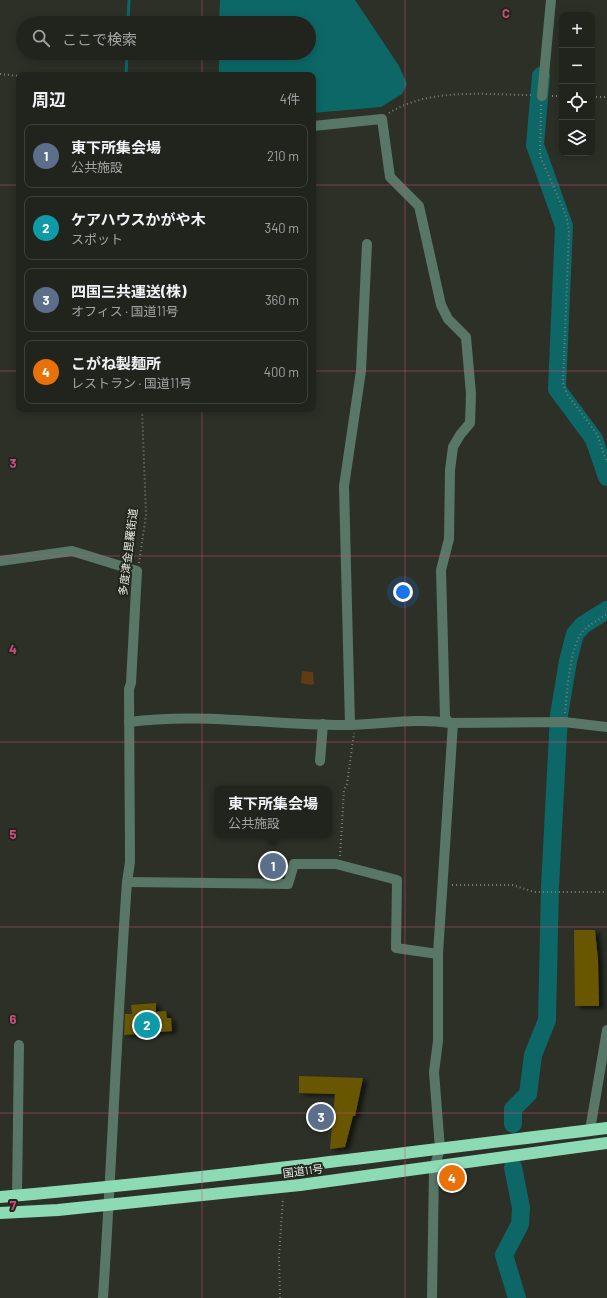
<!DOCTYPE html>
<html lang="ja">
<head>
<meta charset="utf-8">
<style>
  :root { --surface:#21241d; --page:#2d302a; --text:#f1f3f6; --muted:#a2a4a4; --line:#3e413b; --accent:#ef8bf7 }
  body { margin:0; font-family:Barlow,"Noto Sans JP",sans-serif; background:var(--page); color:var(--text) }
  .controls { position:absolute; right:12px; top:12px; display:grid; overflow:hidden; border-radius:8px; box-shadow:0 2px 10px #0003 }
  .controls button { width:36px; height:36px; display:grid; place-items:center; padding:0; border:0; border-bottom:1px solid var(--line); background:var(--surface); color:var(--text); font:20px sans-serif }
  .you { position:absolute; left:403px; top:592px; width:14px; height:14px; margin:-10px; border:3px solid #fff; border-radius:50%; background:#1a73e8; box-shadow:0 0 0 6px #1a73e833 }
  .badge { display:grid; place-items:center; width:26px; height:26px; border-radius:50%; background:var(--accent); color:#fff; font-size:13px; font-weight:700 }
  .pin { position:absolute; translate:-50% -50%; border:2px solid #fff; box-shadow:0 1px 4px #0006 }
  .popup { position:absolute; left:214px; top:786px; width:118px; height:52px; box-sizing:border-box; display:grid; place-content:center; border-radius:8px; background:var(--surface); filter:drop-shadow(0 1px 3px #0005); font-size:13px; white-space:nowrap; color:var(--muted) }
  .popup b { font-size:15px; color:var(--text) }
  .popup::after { content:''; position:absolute; left:50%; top:100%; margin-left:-8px; border:8px solid transparent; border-top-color:var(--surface) }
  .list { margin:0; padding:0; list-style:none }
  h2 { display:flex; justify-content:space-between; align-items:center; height:52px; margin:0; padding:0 16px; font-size:17px }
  h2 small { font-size:13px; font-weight:400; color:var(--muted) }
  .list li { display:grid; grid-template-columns:26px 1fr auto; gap:12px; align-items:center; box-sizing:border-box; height:64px; margin:0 8px 8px; padding:0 8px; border:1px solid var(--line); border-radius:8px }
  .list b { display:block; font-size:15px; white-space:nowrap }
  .list p { margin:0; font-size:13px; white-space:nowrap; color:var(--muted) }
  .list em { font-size:13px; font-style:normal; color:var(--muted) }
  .icon { flex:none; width:22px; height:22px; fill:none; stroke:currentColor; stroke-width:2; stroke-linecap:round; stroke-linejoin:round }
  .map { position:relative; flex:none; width:607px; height:1298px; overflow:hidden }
  .search { position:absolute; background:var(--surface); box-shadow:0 2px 10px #0003; left:16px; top:16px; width:300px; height:44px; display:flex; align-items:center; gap:10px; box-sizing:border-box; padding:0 14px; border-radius:22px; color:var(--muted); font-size:15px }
  .panel { position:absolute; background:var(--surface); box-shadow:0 2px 10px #0003; left:16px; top:72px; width:300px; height:340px; border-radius:8px }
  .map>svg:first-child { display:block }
  .green { fill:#613b13 }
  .water { fill:#0d6767 }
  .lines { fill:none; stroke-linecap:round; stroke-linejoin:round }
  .stream { stroke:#0d6767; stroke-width:3 }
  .river { stroke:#0d6767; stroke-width:18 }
  .building { fill:#695700; filter:url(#shadow) }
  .path { stroke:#7c8078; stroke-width:2; stroke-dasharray:1 3; stroke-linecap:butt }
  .minor { stroke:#587767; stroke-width:10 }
  .highway { stroke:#8ddbb4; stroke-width:12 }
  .grid { fill:none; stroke:#cc4d7e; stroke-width:1; stroke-opacity:0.55 }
  .labels { text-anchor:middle; stroke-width:4; stroke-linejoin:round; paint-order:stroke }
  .street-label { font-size:11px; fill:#eaede7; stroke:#22261d }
  .grid-label { font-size:13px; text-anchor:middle; font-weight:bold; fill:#cc4d7e; stroke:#22261d; stroke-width:4; stroke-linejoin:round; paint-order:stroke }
</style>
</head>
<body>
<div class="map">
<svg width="607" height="1298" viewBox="0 0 607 1298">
  <defs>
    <filter id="shadow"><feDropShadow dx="4.5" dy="2.5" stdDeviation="2" flood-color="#0009"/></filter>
  </defs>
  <rect width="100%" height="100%" fill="#2c3027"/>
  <polygon class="green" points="302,671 313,672 314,684 311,685 301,683"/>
  <polygon class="water" points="220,0 355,0 399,66 407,84 402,94 381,107 313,113 313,75 219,75 219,53 309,53 309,23 219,23"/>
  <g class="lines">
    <g class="stream">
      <polyline points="128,23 129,0"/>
      <polyline points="126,75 127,53"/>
    </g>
    <g class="river">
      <polyline points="541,76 535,145 564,226 557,389 594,439 607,477"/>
      <polyline points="513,1124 513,1109 528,1094 533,1055 547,1020 550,887 559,715 568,661 575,634 583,625 607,610"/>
      <polyline points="513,1167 521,1208 520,1224 504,1255 517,1298"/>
    </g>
  </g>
  <g class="building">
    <polygon points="266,853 275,853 275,857 278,857 278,877 265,877"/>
    <polygon points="574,930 595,930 598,960 599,1006 575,1006"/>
    <polygon points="156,1003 156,1012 166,1011 167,1018 171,1018 172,1031 124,1035 125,1014 132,1014 131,1005"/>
    <polygon points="299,1076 363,1078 355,1116 353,1116 345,1147 330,1149 335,1094 299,1093"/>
  </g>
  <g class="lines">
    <g class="path">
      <polyline points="0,74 19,76"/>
      <polyline points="552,96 562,96"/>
      <polyline points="592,97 607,97"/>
      <polyline points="541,105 540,156 566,215 569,231 563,383 567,394 597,434 607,463"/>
      <path d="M389,113c42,-26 97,-18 144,-18"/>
      <polyline points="139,563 146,515 142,409"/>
      <path d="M565,713c2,-20 5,-70 19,-83 6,-6 16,-11 23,-16"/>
      <polyline points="340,856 344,790 347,784 354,733"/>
      <polyline points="452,885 513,885 534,892 607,892"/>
      <polyline points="280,1298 279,1256 283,1198"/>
    </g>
    <g class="minor">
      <polyline points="542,96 551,0"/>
      <polyline points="313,126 382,119 390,177 419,206 441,305 448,319 466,337 471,394 470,423 460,435 453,447 450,470 449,539 441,570 445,718 450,723"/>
      <path d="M0,561l72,-10 65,20 -6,112 -2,6 1,173 -3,20c-10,139 -15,278 -24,416"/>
      <path d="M129,722c73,-10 148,4 221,3 34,-1 67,-7 100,-2l114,-1 43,5"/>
      <polyline points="350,725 344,486 361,371 367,244"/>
      <polyline points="320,761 323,724"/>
      <polyline points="127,882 288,884 294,864 336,864 397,880 396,948 438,954"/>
      <polyline points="590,1130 607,1030"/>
      <polyline points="17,1196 19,1045"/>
      <polyline points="432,1298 434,1168 440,1149 434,1072 438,1041 438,954 453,723"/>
    </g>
    <g class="highway">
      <path d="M0,1197c203,-18 405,-44 607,-69"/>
      <polyline points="0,1213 58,1210 300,1185 607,1143"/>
    </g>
  </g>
  <path class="grid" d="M202,0v23M405,0v1298M202,53v22M0,185h19M313,185h294M0,371h19M313,371h294M202,409v889M0,556h607M0,742h607M0,927h607M0,1113h607"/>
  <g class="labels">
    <g class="street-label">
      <text transform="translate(128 552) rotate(-83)" y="4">多度津金毘羅街道</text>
      <text transform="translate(303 1171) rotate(-7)" y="4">国道11号</text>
    </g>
  </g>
  <g class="grid-label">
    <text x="506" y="18">C</text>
    <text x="13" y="468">3</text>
    <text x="13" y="654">4</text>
    <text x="13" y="839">5</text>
    <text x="13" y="1024">6</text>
    <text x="13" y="1210">7</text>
  </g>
</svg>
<div class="controls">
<button>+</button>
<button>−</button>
<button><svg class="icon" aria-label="locate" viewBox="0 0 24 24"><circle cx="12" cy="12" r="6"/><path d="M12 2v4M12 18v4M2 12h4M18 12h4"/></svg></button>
<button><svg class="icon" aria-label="layers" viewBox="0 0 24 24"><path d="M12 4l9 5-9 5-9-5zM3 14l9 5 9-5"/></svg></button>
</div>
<div class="you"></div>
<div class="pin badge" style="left:273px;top:866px;background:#5c6f8a">1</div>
<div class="popup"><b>東下所集会場</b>公共施設</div>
<div class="pin badge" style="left:147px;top:1025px;background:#0f9aa8">2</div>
<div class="pin badge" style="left:321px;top:1117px;background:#5c6f8a">3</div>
<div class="pin badge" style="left:452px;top:1178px;background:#e8710a">4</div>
<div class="search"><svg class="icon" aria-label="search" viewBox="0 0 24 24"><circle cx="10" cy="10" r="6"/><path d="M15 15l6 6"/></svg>ここで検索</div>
<section class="panel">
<h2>周辺<small>4件</small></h2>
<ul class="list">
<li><span class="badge" style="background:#5c6f8a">1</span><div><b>東下所集会場</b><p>公共施設</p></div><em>210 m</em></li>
<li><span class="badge" style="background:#0f9aa8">2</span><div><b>ケアハウスかがや木</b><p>スポット</p></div><em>340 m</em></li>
<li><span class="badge" style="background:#5c6f8a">3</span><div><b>四国三共運送(株)</b><p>オフィス · 国道11号</p></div><em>360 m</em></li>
<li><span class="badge" style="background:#e8710a">4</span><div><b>こがね製麺所</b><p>レストラン · 国道11号</p></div><em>400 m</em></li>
</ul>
</section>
</div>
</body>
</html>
